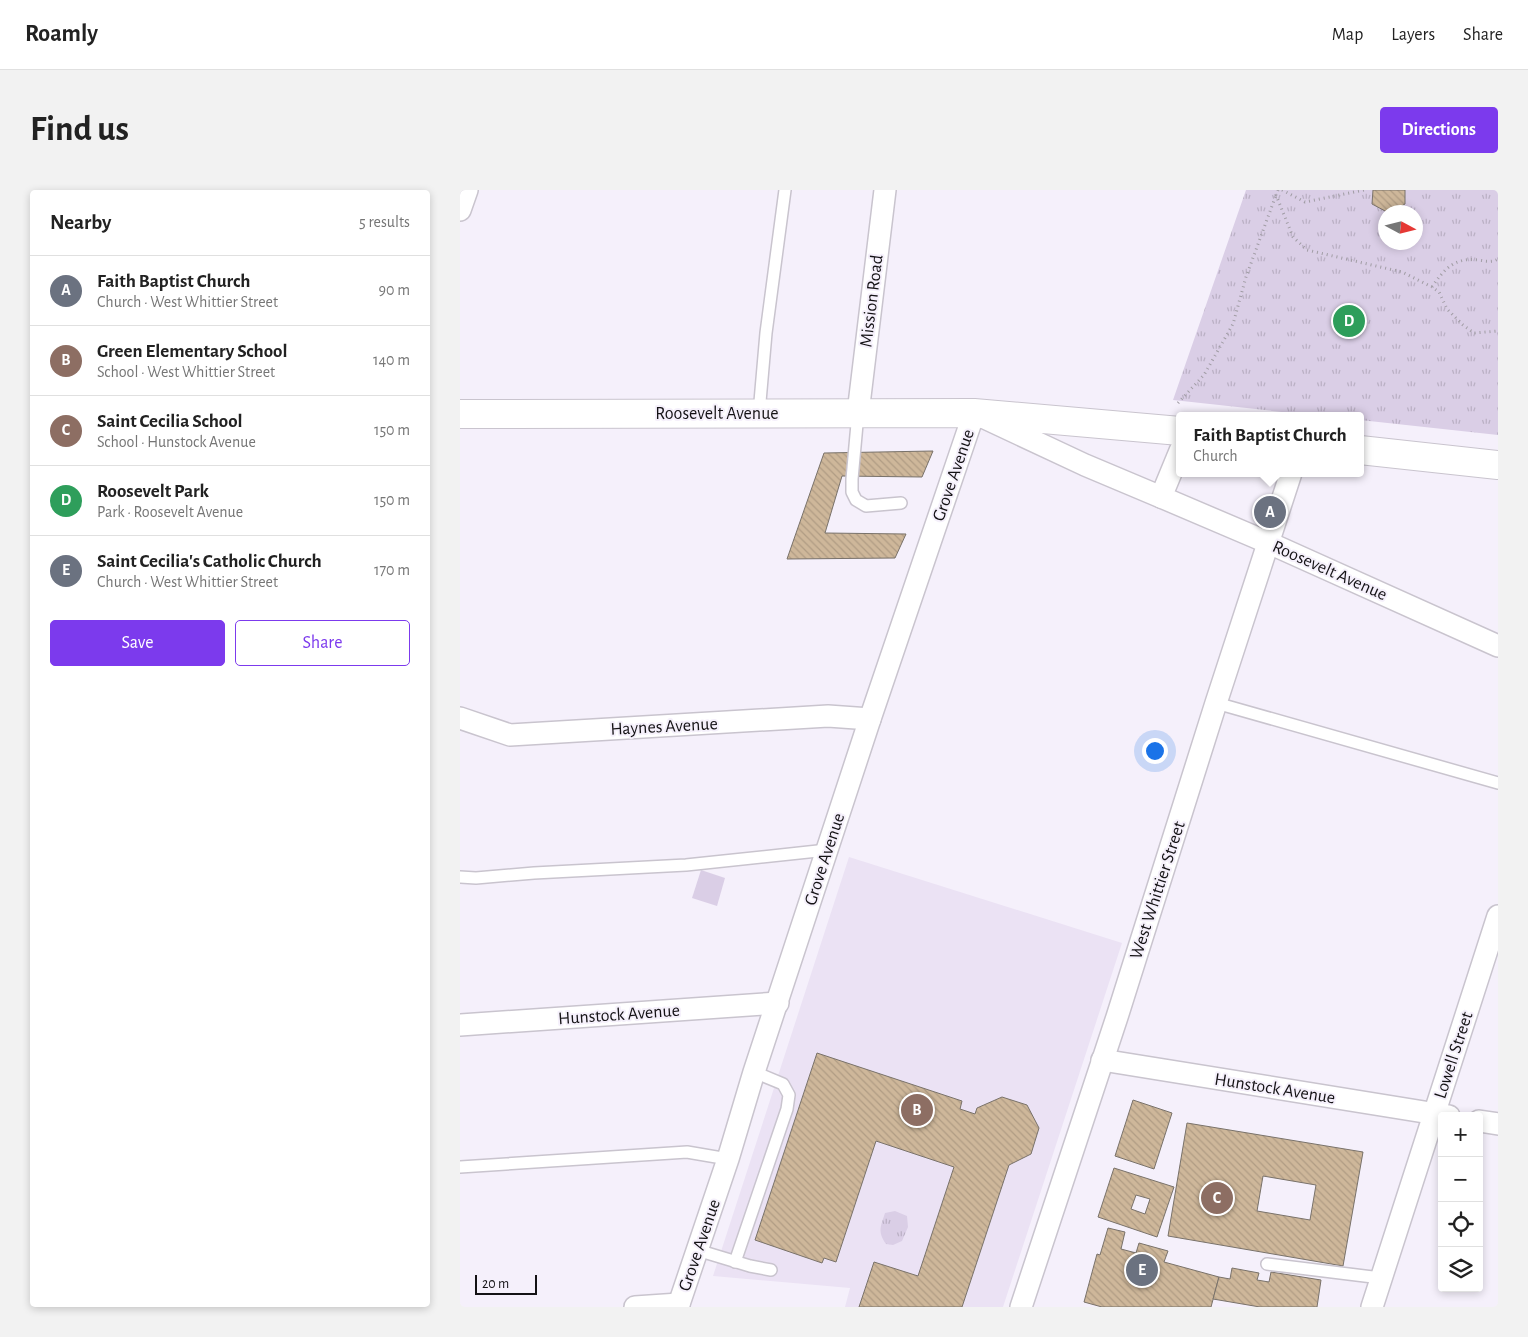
<!DOCTYPE html>
<html lang="en">
<head>
<meta charset="utf-8">
<style>
  :root { --surface:#fff; --page:#f2f2f2; --text:#222; --muted:#767676; --line:#e0e0e0; --accent:#7c3aed }
  body { margin:0; font-family:"Alegreya Sans",sans-serif; background:var(--page); color:var(--text) }
  .controls { position:absolute; right:15px; bottom:15px; display:grid; overflow:hidden; border-radius:5px; box-shadow:0 2px 8px #0003 }
  .controls button { width:45px; height:45px; display:grid; place-items:center; padding:0; border:0; border-bottom:1px solid var(--line); background:var(--surface); color:var(--text); font:25px sans-serif }
  .compass { position:absolute; left:918px; top:15px; width:45px; height:45px; border-radius:50%; background:var(--surface); box-shadow:0 2px 8px #0003; rotate:97deg }
  .scale { position:absolute; left:15px; bottom:12px; width:62px; box-sizing:border-box; padding-left:5px; border:2px solid #141215; border-top:0; font-size:14px; line-height:18px; white-space:nowrap; color:#141215; -webkit-text-stroke:4px #f5f0fb; paint-order:stroke }
  .you { position:absolute; left:694px; top:560px; width:18px; height:18px; margin:-12px; border:4px solid #fff; border-radius:50%; background:#1a73e8; box-shadow:0 0 0 8px #1a73e833 }
  .badge { display:grid; place-items:center; width:32px; height:32px; border-radius:50%; background:var(--accent); color:#fff; font-size:16px; font-weight:700 }
  .pin { position:absolute; translate:-50% -50%; border:2px solid #fff; box-shadow:0 1px 5px #0006 }
  .popup { position:absolute; left:716px; top:222px; width:188px; height:65px; box-sizing:border-box; display:grid; place-content:center; border-radius:5px; background:var(--surface); filter:drop-shadow(0 1px 4px #0005); font-size:16px; white-space:nowrap; color:var(--muted) }
  .popup b { font-size:19px; color:var(--text) }
  .popup::after { content:''; position:absolute; left:50%; top:100%; margin-left:-10px; border:10px solid transparent; border-top-color:var(--surface) }
  .list { margin:0; padding:0; list-style:none }
  h2 { display:flex; justify-content:space-between; align-items:center; height:65px; margin:0; padding:0 20px; font-size:21px }
  h2 small { font-size:16px; font-weight:400; color:var(--muted) }
  .list li { display:grid; grid-template-columns:32px 1fr auto; gap:15px; align-items:center; box-sizing:border-box; height:70px; padding:0 20px; border-top:1px solid var(--line) }
  .list b { display:block; font-size:19px; white-space:nowrap }
  .list p { margin:0; font-size:16px; white-space:nowrap; color:var(--muted) }
  .list em { font-size:16px; font-style:normal; color:var(--muted) }
  .actions { display:flex; gap:10px; padding:15px 20px }
  .actions a { flex:1; padding:11px 0; border:1px solid var(--accent); border-radius:5px; text-align:center; font-size:18px; color:var(--accent) }
  .actions .main { background:var(--accent); color:#fff }
  .icon { flex:none; width:28px; height:28px; fill:none; stroke:currentColor; stroke-width:2; stroke-linecap:round; stroke-linejoin:round }
  .map { position:relative; flex:none; width:1038px; height:1117px; overflow:hidden; border-radius:5px }
  header { display:flex; align-items:center; gap:30px; box-sizing:border-box; height:70px; padding:0 25px; background:var(--surface); border-bottom:1px solid var(--line) }
  header strong { font-size:24px }
  nav { display:flex; gap:28px; margin-inline-start:auto; font-size:18px }
  .intro { display:flex; align-items:center; justify-content:space-between; box-sizing:border-box; height:120px; padding:0 30px }
  h1 { margin:0; font-size:35px }
  .button { padding:12px 22px; border-radius:5px; background:var(--accent); color:#fff; font-size:18px; font-weight:700 }
  main { display:flex; gap:30px; padding:0 30px }
  aside { flex:1; background:var(--surface); border-radius:5px; box-shadow:0 2px 8px #0003 }
  .map>svg:first-child { display:block }
  .built { fill:#ebe2f4 }
  .grass { fill:url(#grass-tufts); fill-rule:evenodd }
  .garden { fill:#dacee6 }
  .building { fill:url(#building-back-hatch); stroke:#79726a; fill-rule:evenodd }
  .lines { fill:none; stroke-linecap:round; stroke-linejoin:round }
  .service-casing { stroke:#c9c4ce; stroke-width:14 }
  .minor-casing { stroke:#c9c4ce; stroke-width:24 }
  .secondary-casing { stroke:#c9c4ce; stroke-width:30 }
  .path { stroke:#a09ca4; stroke-width:3; stroke-dasharray:1 4; stroke-linecap:butt }
  .service { stroke:#fff; stroke-width:11 }
  .minor { stroke:#fff; stroke-width:21 }
  .secondary { stroke:#fff; stroke-width:28 }
  .labels { text-anchor:middle; stroke-width:4; stroke-linejoin:round; paint-order:stroke }
  .street-label { font-size:18px; fill:#141215; stroke:#f5f0fb }
</style>
</head>
<body>
<header>
<strong>Roamly</strong>
<nav><a>Map</a><a>Layers</a><a>Share</a></nav>
</header>
<div class="intro"><h1>Find us</h1><a class="button">Directions</a></div>
<main>
<aside>
<h2>Nearby<small>5 results</small></h2>
<ul class="list">
<li><span class="badge" style="background:#6b7280">A</span><div><b>Faith Baptist Church</b><p>Church · West Whittier Street</p></div><em>90 m</em></li>
<li><span class="badge" style="background:#8d6e63">B</span><div><b>Green Elementary School</b><p>School · West Whittier Street</p></div><em>140 m</em></li>
<li><span class="badge" style="background:#8d6e63">C</span><div><b>Saint Cecilia School</b><p>School · Hunstock Avenue</p></div><em>150 m</em></li>
<li><span class="badge" style="background:#2e9e5b">D</span><div><b>Roosevelt Park</b><p>Park · Roosevelt Avenue</p></div><em>150 m</em></li>
<li><span class="badge" style="background:#6b7280">E</span><div><b>Saint Cecilia's Catholic Church</b><p>Church · West Whittier Street</p></div><em>170 m</em></li>
</ul>
<div class="actions"><a class="main">Save</a><a>Share</a></div>
</aside>
<div class="map">
<svg width="1038" height="1117" viewBox="0 0 1038 1117">
  <defs>
    <pattern id="grass-tufts" width="24" height="20" patternUnits="userSpaceOnUse" patternTransform="scale(1.25)"><rect width="24" height="20" fill="#dacee6"/><path d="M3 7l-1-3M5 7V3M7 7l1-3M15 17l-1-3M17 17v-4M19 17l1-3" fill="none" stroke="#bab0c4"/></pattern>
    <pattern id="building-back-hatch" width="6" height="6" patternUnits="userSpaceOnUse" patternTransform="scale(1.25)"><rect width="6" height="6" fill="#ceb79a"/><path d="M-1 5l2 2M0 0l6 6M5-1l2 2" fill="none" stroke="#b09c84"/></pattern>
  </defs>
  <rect width="100%" height="100%" fill="#f5f0fb"/>
  <polygon class="built" points="389,667 662,753 543,1117 385,1117 390,1098 253,1086"/>
  <g class="grass">
    <path d="M786,0h252v245l-138,-15v-4h-41l-146,-16zM926,22h30v30h-30z"/>
    <path d="M435,1021l12,5 1,11 -6,14 -9,4 -7,-1c-9,-13 -5,-18 -1,-31z"/>
  </g>
  <polygon class="garden" points="241,680 265,688 257,716 232,708"/>
  <g class="building">
    <polygon points="913,0 945,0 945,14 931,22 927,22 912,14"/>
    <polygon points="473,261 462,287 382,286 365,343 446,344 435,368 327,369 364,263"/>
    <polygon points="357,863 502,911 500,919 515,924 517,918 542,907 567,915 579,938 571,964 549,975 502,1117 399,1117 414,1072 458,1086 494,977 416,951 376,1072 364,1068 362,1073 295,1050"/>
    <polygon points="673,910 712,923 694,979 655,966"/>
    <path d="M727,933l176,29 -20,114 -175,-30zM803,986l53,9 -6,35 -53,-9z"/>
    <path d="M654,978l60,19 -17,50 -59,-20zM676,1005l14,4 -5,15 -14,-5z"/>
    <polygon points="648,1038 665,1042 661,1059 676,1063 679,1053 708,1061 704,1072 759,1087 751,1117 642,1117 624,1112 637,1064 640,1065"/>
    <polygon points="772,1078 799,1083 797,1090 809,1092 811,1082 861,1090 857,1117 800,1117 753,1109 759,1087 770,1089"/>
  </g>
  <g class="lines">
    <g class="service-casing">
      <g id="service">
        <polyline points="299,223 306,143 325,0"/>
        <polyline points="398,223 392,289 392,302 396,310 406,316 441,313"/>
        <polyline points="756,513 1038,593"/>
        <polyline points="0,687 16,688 74,683 226,675 367,660"/>
        <polyline points="0,977 227,962 268,969"/>
        <polyline points="237,1060 290,1076 311,1080"/>
        <polyline points="275,1072 327,919 329,905 323,894 294,882"/>
        <polyline points="807,1074 921,1088"/>
      </g>
    </g>
    <g class="minor-casing">
      <g id="minor">
        <polyline points="0,20 7,0"/>
        <polyline points="398,223 425,0"/>
        <polyline points="720,261 701,307 809,353 1038,456"/>
        <polyline points="0,528 50,545 368,526 410,529"/>
        <polyline points="0,835 318,813"/>
        <polyline points="642,870 989,926"/>
        <polyline points="1019,931 1038,934"/>
        <polyline points="175,1117 219,1114"/>
        <polyline points="218,1117 268,969 294,882 410,529 514,223 625,275 701,307"/>
        <polyline points="561,1117 657,827 756,513 831,283"/>
        <polyline points="912,1117 1038,726"/>
      </g>
    </g>
    <g class="secondary-casing">
      <g id="secondary">
        <polyline points="0,224 514,223 720,241"/>
        <polyline points="900,260 1038,275"/>
      </g>
    </g>
    <g class="path">
      <polyline points="818,0 816,5 833,47 847,60 942,82 972,97 979,102 987,119 1003,135 1014,143 1038,141"/>
      <polyline points="822,0 845,12 904,0"/>
      <path d="M972,97c12,-18 23,-30 46,-27 8,1 13,3 20,-1"/>
      <polyline points="718,213 744,185 773,134 786,87 816,5"/>
    </g>
    <use href="#service" class="service"/>
    <use href="#minor" class="minor"/>
    <use href="#secondary" class="secondary"/>
  </g>
  <g class="labels">
    <g class="street-label">
      <text transform="translate(411 111) rotate(-83)" y="6">Mission Road</text>
      <text x="257" y="229">Roosevelt Avenue</text>
      <text transform="translate(493 285) rotate(-71)" y="6">Grove Avenue</text>
      <text transform="translate(870 380) rotate(24)" y="6">Roosevelt Avenue</text>
      <text transform="translate(204 536) rotate(-3)" y="6">Haynes Avenue</text>
      <text transform="translate(364 669) rotate(-72)" y="6">Grove Avenue</text>
      <text transform="translate(697 700) rotate(-72)" y="6">West Whittier Street</text>
      <text transform="translate(159 824) rotate(-4)" y="6">Hunstock Avenue</text>
      <text transform="translate(993 865) rotate(-72)" y="6">Lowell Street</text>
      <text transform="translate(815 898) rotate(9)" y="6">Hunstock Avenue</text>
      <text transform="translate(239 1055) rotate(-71)" y="6">Grove Avenue</text>
    </g>
  </g>
</svg>
<div class="controls">
<button>+</button>
<button>−</button>
<button><svg class="icon" aria-label="locate" viewBox="0 0 24 24"><circle cx="12" cy="12" r="6"/><path d="M12 2v4M12 18v4M2 12h4M18 12h4"/></svg></button>
<button><svg class="icon" aria-label="layers" viewBox="0 0 24 24"><path d="M12 4l9 5-9 5-9-5zM3 14l9 5 9-5"/></svg></button>
</div>
<svg class="compass" viewBox="-18 -18 36 36"><path d="M0-13l5 13h-10z" fill="#e53935"/><path d="M0 13l5-13h-10z" fill="#767676"/></svg>
<div class="scale">20 m</div>
<div class="you"></div>
<div class="pin badge" style="left:810px;top:322px;background:#6b7280">A</div>
<div class="popup"><b>Faith Baptist Church</b>Church</div>
<div class="pin badge" style="left:457px;top:920px;background:#8d6e63">B</div>
<div class="pin badge" style="left:757px;top:1008px;background:#8d6e63">C</div>
<div class="pin badge" style="left:889px;top:131px;background:#2e9e5b">D</div>
<div class="pin badge" style="left:682px;top:1080px;background:#6b7280">E</div>
</div>
</main>
</body>
</html>
